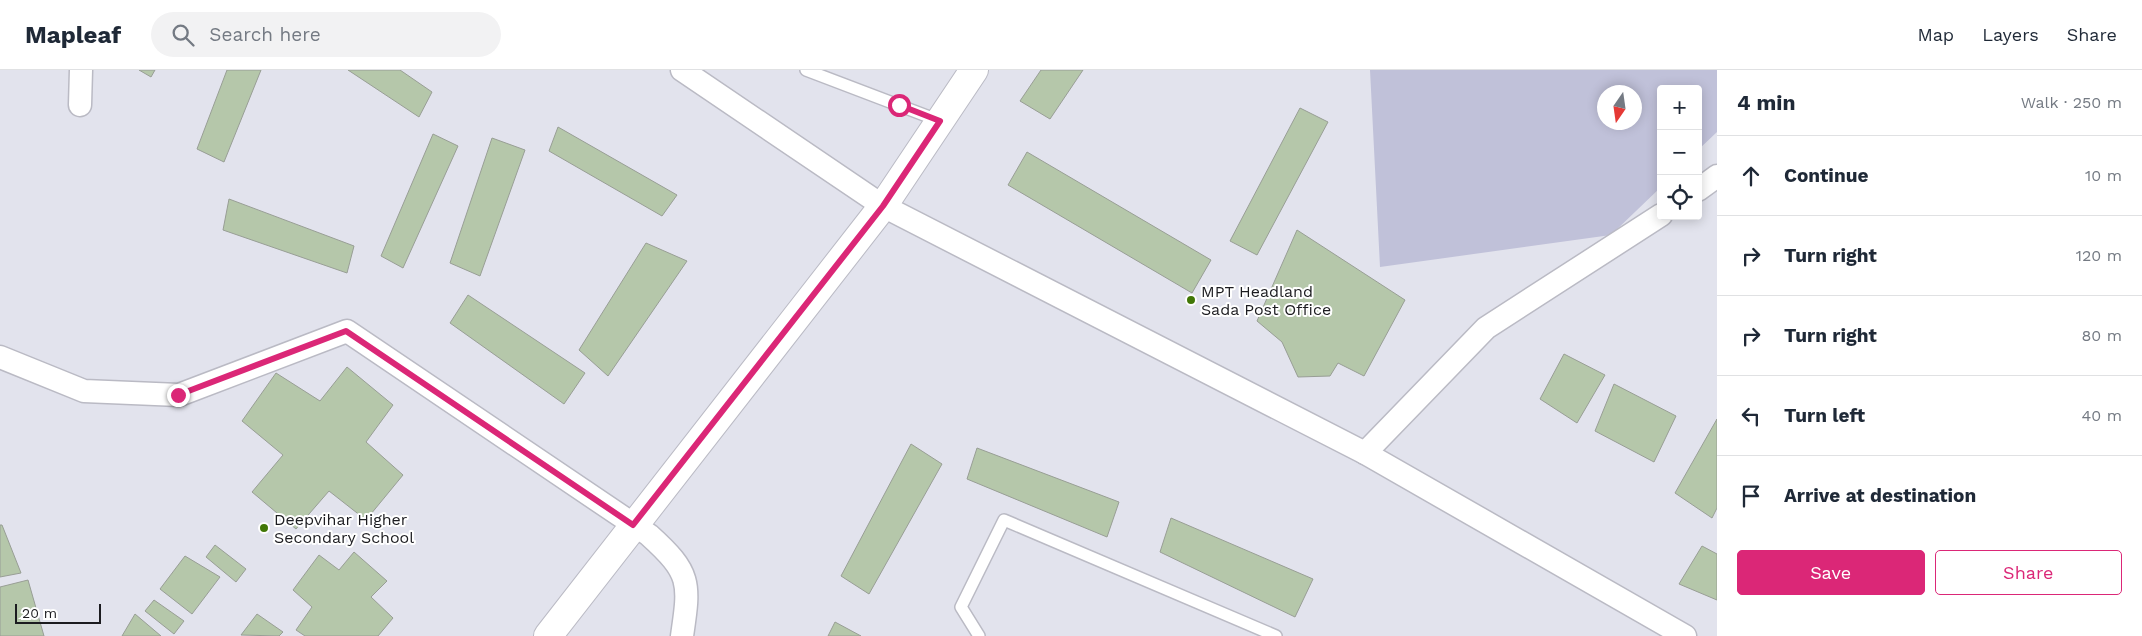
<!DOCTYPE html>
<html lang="en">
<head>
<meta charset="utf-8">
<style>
  :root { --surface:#fff; --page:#f2f2f3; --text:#1f2937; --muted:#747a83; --line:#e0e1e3; --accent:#db2777 }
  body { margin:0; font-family:"Work Sans",sans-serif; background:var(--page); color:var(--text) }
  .controls { position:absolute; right:15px; top:15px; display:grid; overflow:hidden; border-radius:5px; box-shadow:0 2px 12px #0003 }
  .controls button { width:45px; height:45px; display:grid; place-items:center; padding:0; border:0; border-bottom:1px solid var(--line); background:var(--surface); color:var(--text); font:25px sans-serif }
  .compass { position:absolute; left:1597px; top:15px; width:45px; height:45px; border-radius:50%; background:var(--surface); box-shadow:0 2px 12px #0003; rotate:193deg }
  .scale { position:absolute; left:15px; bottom:12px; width:86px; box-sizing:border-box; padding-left:5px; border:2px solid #1c1c20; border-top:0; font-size:14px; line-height:18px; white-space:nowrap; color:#1c1c20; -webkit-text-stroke:4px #fff; paint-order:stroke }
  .stop { position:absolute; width:15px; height:15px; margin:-11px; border:4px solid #db2777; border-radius:50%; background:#fff }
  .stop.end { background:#db2777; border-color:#fff; box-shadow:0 1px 5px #0008 }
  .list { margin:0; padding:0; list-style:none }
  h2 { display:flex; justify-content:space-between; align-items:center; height:65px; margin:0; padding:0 20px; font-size:21px }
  h2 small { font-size:16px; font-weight:400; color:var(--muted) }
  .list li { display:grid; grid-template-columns:32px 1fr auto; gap:15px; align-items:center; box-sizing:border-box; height:80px; padding:0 20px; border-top:1px solid var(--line) }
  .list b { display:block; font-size:19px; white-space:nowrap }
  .list em { font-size:16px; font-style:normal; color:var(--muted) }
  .actions { display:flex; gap:10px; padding:15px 20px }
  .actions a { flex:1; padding:11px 0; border:1px solid var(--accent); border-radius:5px; text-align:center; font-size:18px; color:var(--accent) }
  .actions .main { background:var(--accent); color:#fff }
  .icon { flex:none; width:28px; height:28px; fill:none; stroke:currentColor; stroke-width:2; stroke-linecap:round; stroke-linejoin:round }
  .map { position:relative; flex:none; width:1717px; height:566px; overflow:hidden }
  header { display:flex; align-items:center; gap:30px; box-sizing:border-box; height:70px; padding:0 25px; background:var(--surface); border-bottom:1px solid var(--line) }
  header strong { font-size:24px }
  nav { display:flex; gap:28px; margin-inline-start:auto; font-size:18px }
  .search { width:350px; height:45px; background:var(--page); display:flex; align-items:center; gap:12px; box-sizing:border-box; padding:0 18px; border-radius:28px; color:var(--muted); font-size:19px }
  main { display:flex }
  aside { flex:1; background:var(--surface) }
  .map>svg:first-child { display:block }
  .green { fill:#c0c1d9; fill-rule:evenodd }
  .building { fill:#b5c7aa; stroke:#989e95 }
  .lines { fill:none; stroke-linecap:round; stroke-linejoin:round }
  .lane-casing { stroke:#babac4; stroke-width:14 }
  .street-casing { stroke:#babac4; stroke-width:25 }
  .secondary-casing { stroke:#babac4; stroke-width:30 }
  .lane { stroke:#fff; stroke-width:11 }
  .street { stroke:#fff; stroke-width:22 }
  .secondary { stroke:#fff; stroke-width:28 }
  .route { stroke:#db2777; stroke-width:6 }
  .poi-dot { fill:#417706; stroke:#fff; stroke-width:2 }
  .labels { text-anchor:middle; stroke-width:4; stroke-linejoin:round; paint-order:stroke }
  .poi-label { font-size:16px; fill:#1c1c20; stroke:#fff; text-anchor:start }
</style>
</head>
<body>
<header>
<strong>Mapleaf</strong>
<div class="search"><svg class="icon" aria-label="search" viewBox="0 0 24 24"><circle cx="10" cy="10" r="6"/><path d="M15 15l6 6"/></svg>Search here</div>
<nav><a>Map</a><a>Layers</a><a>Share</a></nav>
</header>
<main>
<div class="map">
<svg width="1717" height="566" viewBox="0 0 1717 566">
  <rect width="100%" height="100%" fill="#e2e3ed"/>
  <path class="green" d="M1370,0h347v62l-19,18v-61h-37v98l-50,48 -231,32zM1604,22h30v30h-30z"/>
  <g class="building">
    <polygon points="139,0 155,0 151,7"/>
    <polygon points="227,0 261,0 224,92 197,79"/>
    <polygon points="348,0 400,0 432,22 419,47"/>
    <polygon points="1041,0 1083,0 1050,49 1020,31"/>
    <polygon points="1300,38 1328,52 1257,185 1230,171"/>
    <polygon points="558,57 677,125 662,146 549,81"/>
    <polygon points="433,64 458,76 403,198 381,186"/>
    <polygon points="492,68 525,80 480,206 450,193"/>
    <polygon points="1027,82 1211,190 1192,223 1008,115"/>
    <polygon points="229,129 354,176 347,203 223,160"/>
    <polygon points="1297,160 1405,230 1364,306 1338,293 1330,306 1298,307 1282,272 1257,251"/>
    <polygon points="646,173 687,191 608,306 579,280"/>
    <polygon points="468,225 585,303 564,334 450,253"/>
    <polygon points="1564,284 1605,305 1577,353 1540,329"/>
    <polygon points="347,297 393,335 366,372 403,405 366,450 329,421 296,459 252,422 283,385 242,351 276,303 320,331"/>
    <polygon points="1614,314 1676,346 1654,392 1595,361"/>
    <polygon points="1717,349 1717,438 1712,448 1675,423"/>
    <polygon points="911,374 942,394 869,524 841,506"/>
    <polygon points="977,378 1119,432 1107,467 967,409"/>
    <polygon points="1171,448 1313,509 1295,547 1160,482"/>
    <polygon points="0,455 2,455 21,503 0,507"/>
    <polygon points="215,475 246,499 236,512 206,487"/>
    <polygon points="1702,476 1717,484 1717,530 1679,514"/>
    <polygon points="354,482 387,511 371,527 393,548 378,566 305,566 296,560 312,537 293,520 319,485 339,500"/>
    <polygon points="185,486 220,507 192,544 160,519"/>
    <polygon points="28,510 44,566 0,566 0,517"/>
    <polygon points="154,530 184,551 174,564 145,541"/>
    <polygon points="135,544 161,566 122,566"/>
    <polygon points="257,544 283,562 279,566 241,565"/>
    <polygon points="835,552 861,566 828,566"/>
  </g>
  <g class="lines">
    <g class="lane-casing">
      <g id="lane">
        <polyline points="806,0 940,51"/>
        <polyline points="979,566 961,537 1004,450 1276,566"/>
      </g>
    </g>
    <g class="street-casing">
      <g id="street">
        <polyline points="682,0 883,136 1365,383 1685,566"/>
        <polyline points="80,35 81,0"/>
        <polyline points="1698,120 1717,106"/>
        <path d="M0,287l84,34 95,4 168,-64 302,204c42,38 41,47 33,101"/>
        <polyline points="1365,383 1486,258 1661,145"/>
      </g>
    </g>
    <g class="secondary-casing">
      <polyline id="secondary" points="548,566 883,136 974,0"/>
    </g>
    <use href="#lane" class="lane"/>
    <use href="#street" class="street"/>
    <use href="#secondary" class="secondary"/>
  </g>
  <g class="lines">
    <polyline class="route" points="178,325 346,261 633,455 883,136 940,51 899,35"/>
  </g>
  <g class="poi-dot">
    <circle cx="1191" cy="230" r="5"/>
    <circle cx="264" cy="458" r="5"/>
  </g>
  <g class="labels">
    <g class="poi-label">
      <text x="1201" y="227">MPT Headland<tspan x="1201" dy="18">Sada Post Office</tspan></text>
      <text x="274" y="455">Deepvihar Higher<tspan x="274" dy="18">Secondary School</tspan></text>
    </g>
  </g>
</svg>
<div class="controls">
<button>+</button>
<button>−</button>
<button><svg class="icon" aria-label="locate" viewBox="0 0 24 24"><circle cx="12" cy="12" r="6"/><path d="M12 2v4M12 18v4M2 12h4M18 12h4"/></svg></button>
</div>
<svg class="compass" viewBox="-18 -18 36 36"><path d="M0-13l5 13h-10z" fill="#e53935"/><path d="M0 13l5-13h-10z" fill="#747a83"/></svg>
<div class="scale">20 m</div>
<div class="stop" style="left:899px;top:35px"></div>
<div class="stop end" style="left:178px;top:325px"></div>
</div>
<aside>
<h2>4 min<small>Walk · 250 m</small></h2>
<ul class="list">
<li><svg class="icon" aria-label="ahead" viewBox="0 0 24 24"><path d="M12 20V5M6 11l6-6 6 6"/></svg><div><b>Continue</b></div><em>10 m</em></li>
<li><svg class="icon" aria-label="right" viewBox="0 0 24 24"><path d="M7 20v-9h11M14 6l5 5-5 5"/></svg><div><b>Turn right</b></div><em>120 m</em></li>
<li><svg class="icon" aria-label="right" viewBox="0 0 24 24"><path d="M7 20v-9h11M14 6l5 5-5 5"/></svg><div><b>Turn right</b></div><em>80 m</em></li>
<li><svg class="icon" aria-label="left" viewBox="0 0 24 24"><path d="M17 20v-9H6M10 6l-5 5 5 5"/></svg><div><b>Turn left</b></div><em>40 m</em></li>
<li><svg class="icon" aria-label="arrive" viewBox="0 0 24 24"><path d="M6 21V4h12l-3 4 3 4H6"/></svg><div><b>Arrive at destination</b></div></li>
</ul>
<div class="actions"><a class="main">Save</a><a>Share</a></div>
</aside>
</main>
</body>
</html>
